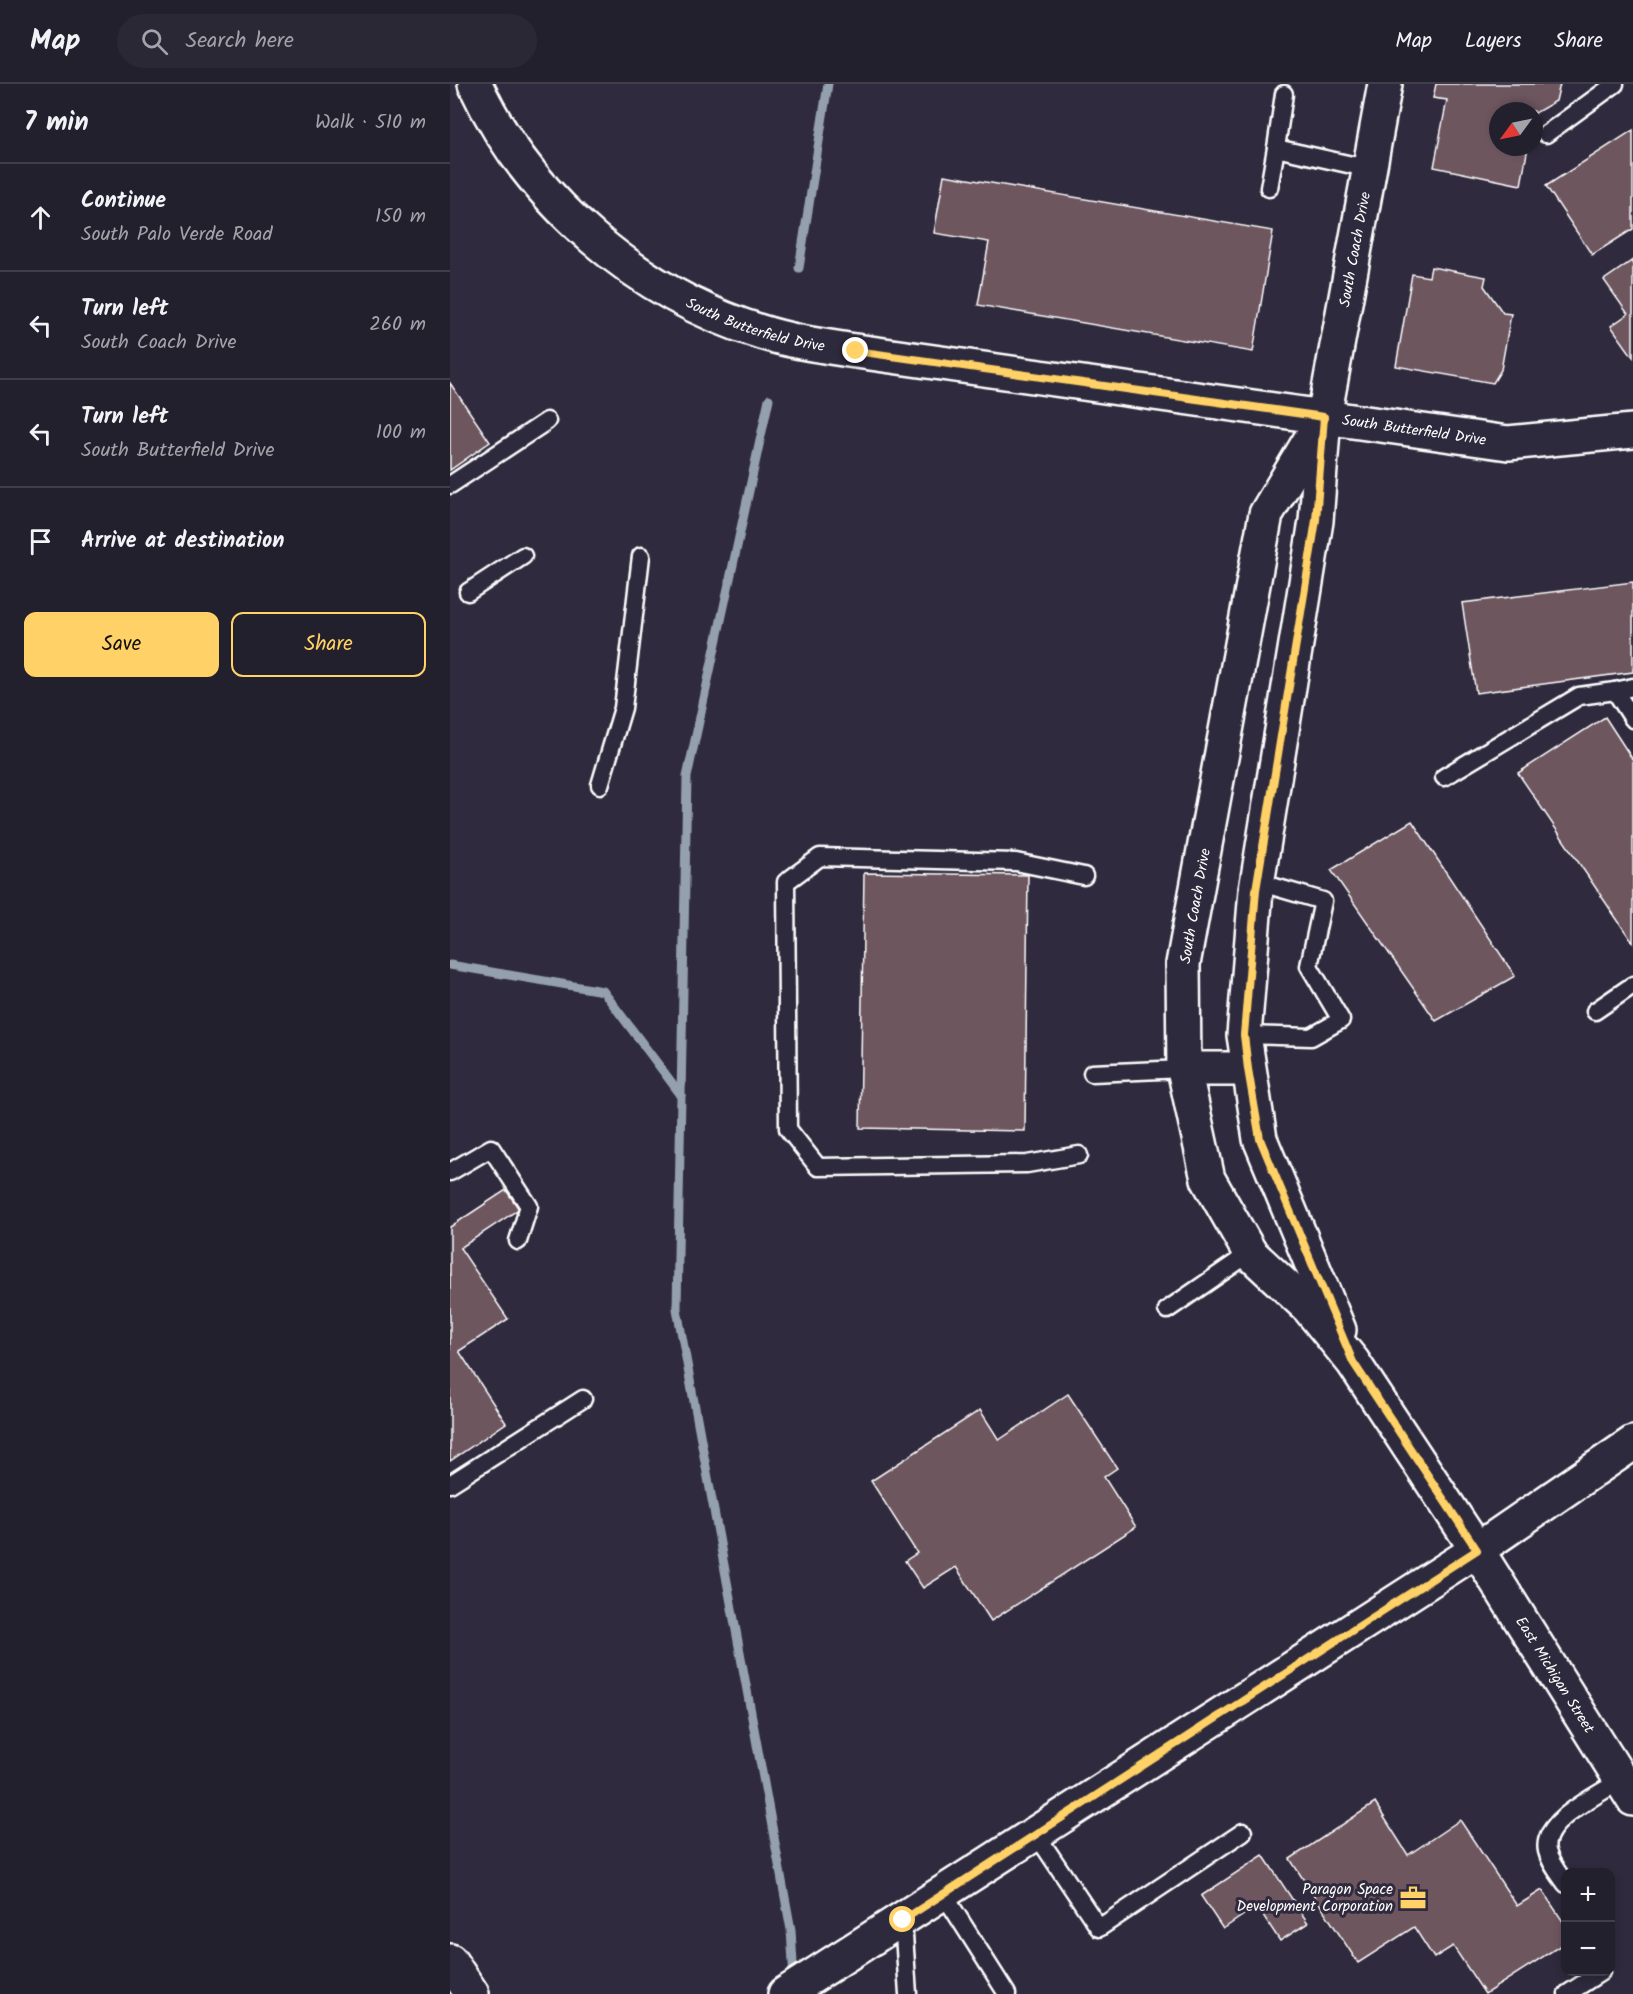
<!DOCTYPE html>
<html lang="en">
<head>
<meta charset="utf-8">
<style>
  :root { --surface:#23202e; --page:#2b2836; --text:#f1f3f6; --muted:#a3a3aa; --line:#403e4a; --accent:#ffd166 }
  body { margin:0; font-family:Kalam,sans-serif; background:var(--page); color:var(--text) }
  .controls { position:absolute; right:18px; bottom:18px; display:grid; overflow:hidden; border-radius:12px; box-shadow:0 3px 9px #0003 }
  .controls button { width:54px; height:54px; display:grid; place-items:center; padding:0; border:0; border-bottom:2px solid var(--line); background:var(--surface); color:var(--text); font:30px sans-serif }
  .compass { position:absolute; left:1039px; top:18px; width:54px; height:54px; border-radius:50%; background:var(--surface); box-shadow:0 3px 9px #0003; rotate:237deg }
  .stop { position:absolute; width:18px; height:18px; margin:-14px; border:4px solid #ffd166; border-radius:50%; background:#fff }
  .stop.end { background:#ffd166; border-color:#fff; box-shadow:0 2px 6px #0008 }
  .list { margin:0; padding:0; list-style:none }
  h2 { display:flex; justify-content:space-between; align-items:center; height:78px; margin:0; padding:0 24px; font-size:26px }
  h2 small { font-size:20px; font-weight:400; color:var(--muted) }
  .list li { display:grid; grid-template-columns:39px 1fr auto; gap:18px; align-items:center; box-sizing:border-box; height:108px; padding:0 24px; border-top:2px solid var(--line) }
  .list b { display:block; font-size:22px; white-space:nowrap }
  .list p { margin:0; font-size:20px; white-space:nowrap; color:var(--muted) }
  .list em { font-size:20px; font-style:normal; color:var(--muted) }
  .actions { display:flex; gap:12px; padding:18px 24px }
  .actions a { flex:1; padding:14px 0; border:2px solid var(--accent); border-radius:12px; text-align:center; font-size:21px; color:var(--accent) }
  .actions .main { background:var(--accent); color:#111 }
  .icon { flex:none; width:33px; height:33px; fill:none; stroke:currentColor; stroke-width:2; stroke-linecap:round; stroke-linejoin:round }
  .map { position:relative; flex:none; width:1183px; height:1910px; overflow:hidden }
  header { display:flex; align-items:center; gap:36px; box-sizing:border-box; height:84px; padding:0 30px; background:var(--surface); border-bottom:2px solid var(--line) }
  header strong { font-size:28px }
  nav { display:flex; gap:33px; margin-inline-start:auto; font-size:21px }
  .search { width:420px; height:54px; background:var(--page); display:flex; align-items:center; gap:15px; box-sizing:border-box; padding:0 21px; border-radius:33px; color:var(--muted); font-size:22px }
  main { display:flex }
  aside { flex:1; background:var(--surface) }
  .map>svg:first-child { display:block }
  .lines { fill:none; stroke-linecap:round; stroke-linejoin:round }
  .stream { stroke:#94a0ad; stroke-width:9 }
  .building { fill:#6e565f; stroke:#fff; stroke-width:1.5 }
  .service-casing { stroke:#fff; stroke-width:21 }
  .minor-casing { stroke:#fff; stroke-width:38 }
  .secondary-casing { stroke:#fff; stroke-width:38 }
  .service { stroke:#2f2a3d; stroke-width:16 }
  .minor { stroke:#2f2a3d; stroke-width:33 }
  .secondary { stroke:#2f2a3d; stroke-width:33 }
  .route { stroke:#ffd166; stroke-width:8 }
  .labels { text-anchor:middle; stroke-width:6; stroke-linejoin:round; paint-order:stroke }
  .street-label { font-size:15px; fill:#fff; stroke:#2f2a3d }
  .poi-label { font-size:15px; fill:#fff; stroke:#2f2a3d; text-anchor:end }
</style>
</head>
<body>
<header>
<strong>Map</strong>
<div class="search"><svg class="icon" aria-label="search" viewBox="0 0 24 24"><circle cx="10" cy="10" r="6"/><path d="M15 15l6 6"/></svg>Search here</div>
<nav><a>Map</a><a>Layers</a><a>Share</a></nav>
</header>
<main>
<aside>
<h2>7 min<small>Walk · 510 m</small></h2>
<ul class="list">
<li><svg class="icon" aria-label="ahead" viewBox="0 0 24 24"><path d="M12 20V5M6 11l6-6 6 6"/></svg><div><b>Continue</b><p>South Palo Verde Road</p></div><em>150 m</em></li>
<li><svg class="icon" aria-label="left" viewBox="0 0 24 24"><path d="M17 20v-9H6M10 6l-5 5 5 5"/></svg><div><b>Turn left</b><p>South Coach Drive</p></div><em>260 m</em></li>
<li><svg class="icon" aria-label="left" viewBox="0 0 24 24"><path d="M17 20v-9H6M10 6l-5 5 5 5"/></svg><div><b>Turn left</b><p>South Butterfield Drive</p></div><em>100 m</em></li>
<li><svg class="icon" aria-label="arrive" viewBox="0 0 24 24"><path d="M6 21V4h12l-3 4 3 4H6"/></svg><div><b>Arrive at destination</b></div></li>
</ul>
<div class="actions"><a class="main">Save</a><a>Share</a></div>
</aside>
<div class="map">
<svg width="1183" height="1910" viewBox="0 0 1183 1910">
  <rect width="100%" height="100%" fill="#2f2a3d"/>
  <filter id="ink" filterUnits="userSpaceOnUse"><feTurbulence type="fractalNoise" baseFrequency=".0167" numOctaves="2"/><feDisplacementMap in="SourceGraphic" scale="12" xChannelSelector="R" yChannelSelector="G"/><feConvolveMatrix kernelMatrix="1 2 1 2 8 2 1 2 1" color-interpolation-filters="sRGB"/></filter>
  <g filter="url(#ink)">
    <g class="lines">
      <g class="stream">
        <polyline points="349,184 378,0"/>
        <polyline points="319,315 237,693 227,1225 341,1846 344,1896"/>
        <polyline points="0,881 153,907 231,1011"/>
      </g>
    </g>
    <g class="building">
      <polygon points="986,0 1110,0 1106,17 1085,29 1084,35 1084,27 1048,27 1048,63 1078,63 1071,101 984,83 997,16 983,14"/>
      <polygon points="1183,46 1183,145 1142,171 1096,102"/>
      <polygon points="494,91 823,147 803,268 528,221 539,158 484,149"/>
      <polygon points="1183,176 1183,273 1161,242 1178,230 1154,196"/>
      <polygon points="981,183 1036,193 1034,202 1053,229 1061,230 1051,286 1043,299 946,282 962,190 979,193"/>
      <polygon points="0,299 40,358 0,386"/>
      <polygon points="1183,498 1183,588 1026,609 1012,519"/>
      <polygon points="1155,633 1183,676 1183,859 1068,689"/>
      <polygon points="962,737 1065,892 986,937 881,786"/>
      <polygon points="414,789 578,791 575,1047 410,1044"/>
      <polygon points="56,1106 69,1125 10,1164 58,1235 9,1267 56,1339 0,1377 0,1143"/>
      <polygon points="618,1310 667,1384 654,1393 686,1443 541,1537 506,1483 473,1504 455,1477 467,1469 421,1397 530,1326 549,1356"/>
      <polygon points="925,1719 958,1771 1010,1736 1067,1822 1092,1806 1116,1842 1116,1858 1035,1910 1003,1862 984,1874 964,1843 908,1879 840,1775"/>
      <polygon points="813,1771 858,1839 830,1857 807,1822 773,1845 751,1812"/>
    </g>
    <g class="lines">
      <g class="service-casing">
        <g id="service">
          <polyline points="834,10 826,64 920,85"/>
          <polyline points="1096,50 1165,0"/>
          <polyline points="819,104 826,64"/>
          <polyline points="0,401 97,337"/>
          <polyline points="18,508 73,472"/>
          <polyline points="1165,607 1183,603"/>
          <polyline points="994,693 1129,612 1165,607 1183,635"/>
          <polyline points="150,701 173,624 191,472"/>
          <polyline points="1145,927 1183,901"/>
          <polyline points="794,951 861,953 891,936 859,882 873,817 808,798"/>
          <polyline points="642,989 734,985"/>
          <polyline points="629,1071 577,1080 368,1083 338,1045 336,798 370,773 566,778 634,792"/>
          <polyline points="0,1088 41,1064 79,1122 68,1157"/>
          <polyline points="717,1226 800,1169"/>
          <polyline points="0,1400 133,1315"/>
          <polyline points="586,1750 649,1844 793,1748"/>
          <path d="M1116,1800c-7,-10 -16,-21 -19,-33 -7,-30 52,-56 74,-71"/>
          <polyline points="493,1809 557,1910"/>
          <polyline points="453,1836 458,1910"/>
          <polyline points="1117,1910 1151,1888"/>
        </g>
      </g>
      <g class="minor-casing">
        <g id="minor">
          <path id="s1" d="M25,0c54,117 164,210 286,248 31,10 63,14 95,19l652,92 125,-12"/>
          <path id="s2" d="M874,333l-58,97 -83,450 1,105 24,110 42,74 59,55 44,54 124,188 156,249"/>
          <polyline points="734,985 798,985"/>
          <path id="s3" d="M889,1246l-79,-191 -16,-104 12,-145 60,-369 8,-104 61,-333"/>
          <polyline points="0,1877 22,1910"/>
        </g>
      </g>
      <g class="secondary-casing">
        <polyline id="secondary" points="335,1910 1027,1466 1183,1359"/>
      </g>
      <use href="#service" class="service"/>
      <use href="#minor" class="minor"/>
      <use href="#secondary" class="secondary"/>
    </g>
  </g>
  <g class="lines" filter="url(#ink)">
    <polyline class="route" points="406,267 874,333 866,436 806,806 794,951 798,985 810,1055 903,1278 1027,1466 453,1836"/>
  </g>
  <defs>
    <g id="office-bare" transform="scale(2.07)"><path d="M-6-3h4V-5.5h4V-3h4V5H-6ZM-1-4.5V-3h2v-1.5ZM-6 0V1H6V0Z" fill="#ffd166" stroke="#2f2a3d" stroke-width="2.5" paint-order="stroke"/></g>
  </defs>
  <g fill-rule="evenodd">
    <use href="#office-bare" x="963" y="1814"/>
  </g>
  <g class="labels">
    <g class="street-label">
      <text dy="5" stroke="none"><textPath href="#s3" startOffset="1106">South Coach Drive</textPath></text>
      <text dy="5" stroke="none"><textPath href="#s1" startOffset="382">South Butterfield Drive</textPath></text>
      <text dy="5" stroke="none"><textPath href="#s1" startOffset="1050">South Butterfield Drive</textPath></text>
      <text transform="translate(745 822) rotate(-80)" y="5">South Coach Drive</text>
      <text dy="5" stroke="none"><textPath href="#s2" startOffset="1396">East Michigan Street</textPath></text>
    </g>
    <g class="poi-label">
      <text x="943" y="1810">Paragon Space<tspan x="943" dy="17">Development Corporation</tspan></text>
    </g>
  </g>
</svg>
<div class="controls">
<button>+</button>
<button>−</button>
</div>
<svg class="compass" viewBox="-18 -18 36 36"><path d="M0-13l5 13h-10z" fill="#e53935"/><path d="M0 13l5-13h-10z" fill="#a3a3aa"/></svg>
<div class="stop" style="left:453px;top:1836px"></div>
<div class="stop end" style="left:406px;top:267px"></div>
</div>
</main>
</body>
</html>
